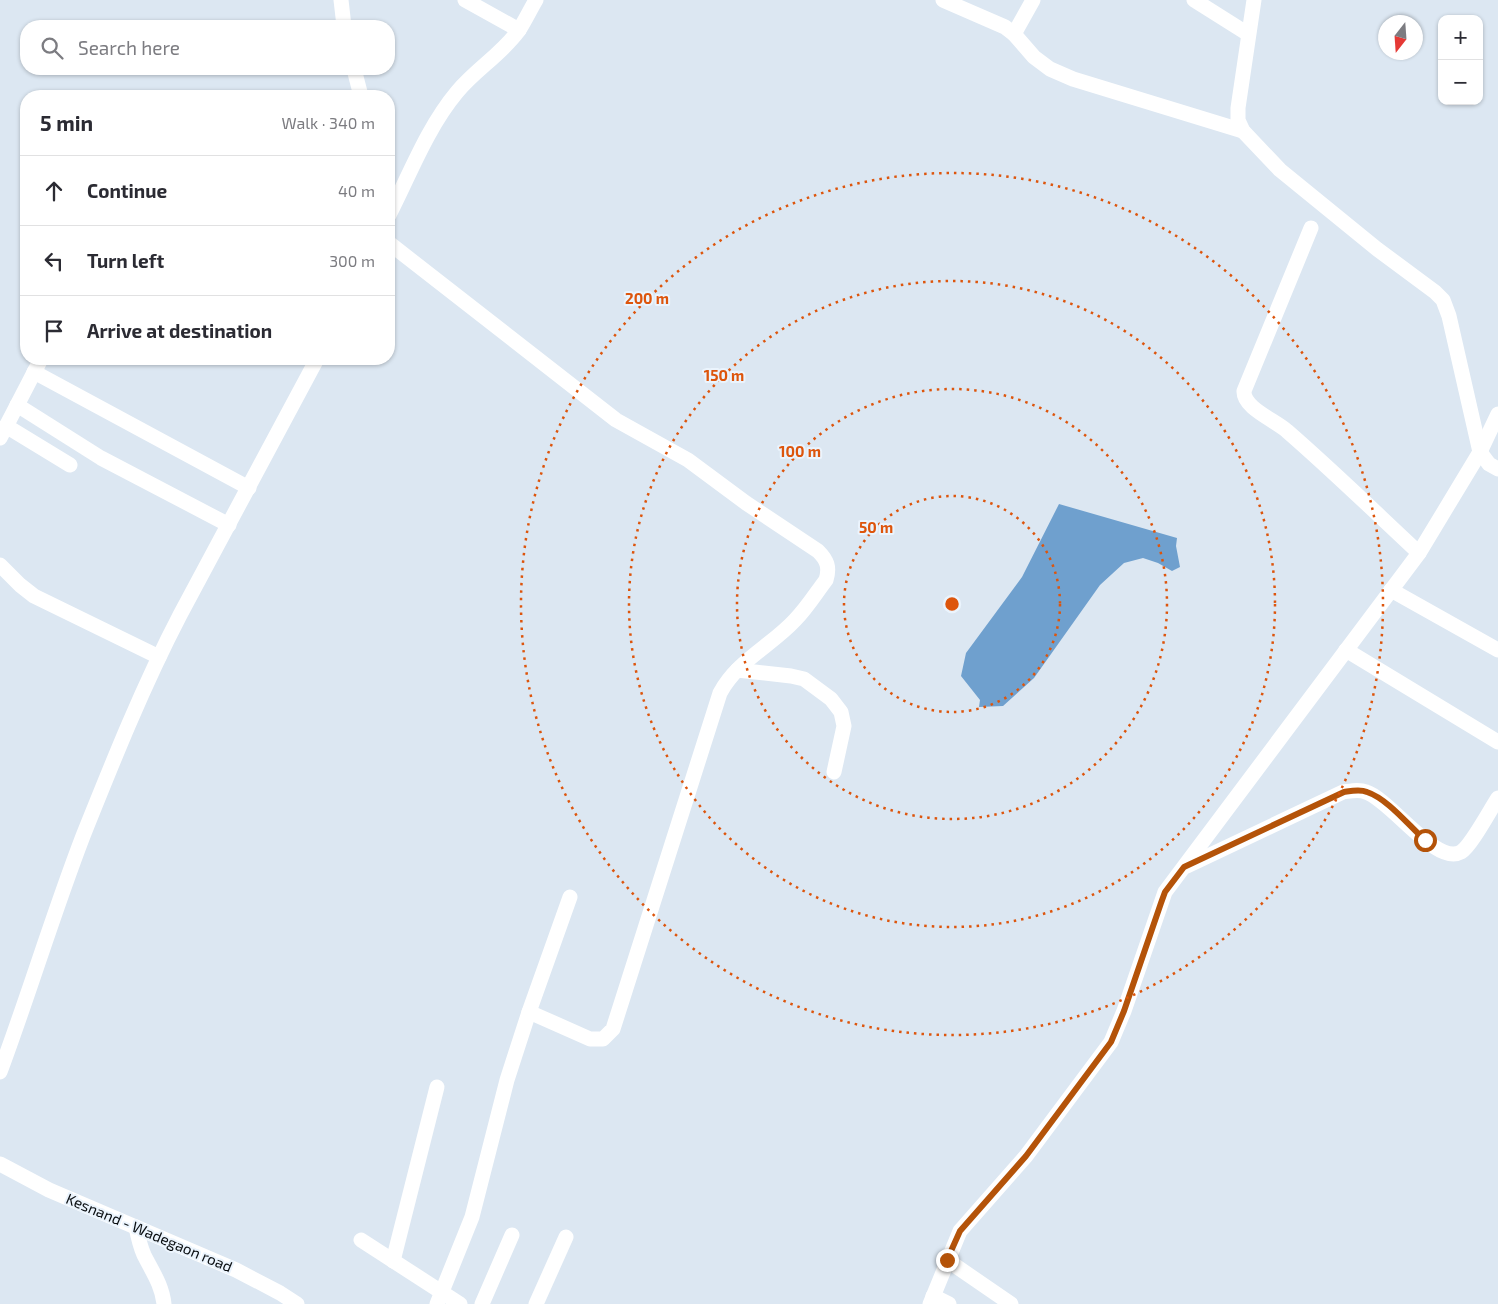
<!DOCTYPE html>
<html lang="en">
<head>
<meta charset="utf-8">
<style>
  :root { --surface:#fff; --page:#f2f2f3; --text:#2b2b33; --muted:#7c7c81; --line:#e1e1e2 }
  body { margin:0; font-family:"Exo 2",sans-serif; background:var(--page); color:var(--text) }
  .controls { position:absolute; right:15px; top:15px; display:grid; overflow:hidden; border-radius:10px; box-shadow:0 1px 4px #0004 }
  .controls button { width:45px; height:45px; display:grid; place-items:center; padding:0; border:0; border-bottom:1px solid var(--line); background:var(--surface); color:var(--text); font:25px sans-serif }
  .compass { position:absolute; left:1378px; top:15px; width:45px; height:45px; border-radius:50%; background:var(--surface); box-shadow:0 1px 4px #0004; rotate:197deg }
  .stop { position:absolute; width:15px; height:15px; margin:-11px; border:4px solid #b45309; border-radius:50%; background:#fff }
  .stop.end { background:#b45309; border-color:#fff; box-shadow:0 1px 5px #0008 }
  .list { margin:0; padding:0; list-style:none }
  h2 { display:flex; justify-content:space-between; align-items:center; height:65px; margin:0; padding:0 20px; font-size:21px }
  h2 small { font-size:16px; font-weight:400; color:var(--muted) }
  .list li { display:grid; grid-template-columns:32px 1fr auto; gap:15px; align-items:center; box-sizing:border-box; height:70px; padding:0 20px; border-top:1px solid var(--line) }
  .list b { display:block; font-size:19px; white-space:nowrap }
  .list em { font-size:16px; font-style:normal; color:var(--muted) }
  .icon { flex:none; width:28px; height:28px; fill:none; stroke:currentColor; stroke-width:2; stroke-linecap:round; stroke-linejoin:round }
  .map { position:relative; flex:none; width:1498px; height:1304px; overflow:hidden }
  .search { position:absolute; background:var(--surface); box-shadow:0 1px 4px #0004; left:20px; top:20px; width:375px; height:55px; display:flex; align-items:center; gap:12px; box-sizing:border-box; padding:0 18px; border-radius:20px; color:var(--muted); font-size:19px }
  .panel { position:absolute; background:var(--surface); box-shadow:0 1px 4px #0004; left:20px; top:90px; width:375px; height:275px; border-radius:20px }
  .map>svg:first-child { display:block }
  .water { fill:#6fa0ce }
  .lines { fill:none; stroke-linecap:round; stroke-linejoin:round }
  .minor { stroke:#fff; stroke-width:15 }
  .route { stroke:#b45309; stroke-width:6 }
  .ring { fill:none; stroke:#dd550c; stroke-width:2.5; stroke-dasharray:2.5 5 }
  .labels { text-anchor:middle; stroke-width:4; stroke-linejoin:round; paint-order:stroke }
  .street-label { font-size:15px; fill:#090d10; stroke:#ebf4fd }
  .centre { fill:#dd550c; stroke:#ebf4fd; stroke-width:2.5 }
  .ring-label { font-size:15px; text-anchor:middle; font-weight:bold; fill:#dd550c; stroke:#ebf4fd; stroke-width:4; stroke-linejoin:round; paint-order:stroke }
</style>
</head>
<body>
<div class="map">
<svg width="1498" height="1304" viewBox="0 0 1498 1304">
  <rect width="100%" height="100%" fill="#dce7f2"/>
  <polygon class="water" points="1059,504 1177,538 1176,546 1180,567 1172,571 1158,563 1143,558 1124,563 1100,585 1034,678 1003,706 979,707 980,700 961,676 966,653 1022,577"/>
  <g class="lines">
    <g class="minor">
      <polyline points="341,0 344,26"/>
      <polyline points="465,0 519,30"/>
      <polyline points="943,0 1005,27 1014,34 1034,57 1050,69 1073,79 1243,131"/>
      <polyline points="1194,0 1248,34"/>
      <polyline points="1254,0 1238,108 1238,120 1243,131 1280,170 1377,249 1435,292 1443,300 1449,316 1480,452 1489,464 1498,469"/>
      <polyline points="1014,34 1033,0"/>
      <polyline points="354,69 361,96"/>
      <path d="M389,215c21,-41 38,-87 68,-123 19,-23 45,-38 62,-62 6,-9 11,-20 17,-30"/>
      <path d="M1311,228l-67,163c-1,17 31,29 43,40 45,39 88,81 132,122"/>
      <path d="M389,243l227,177 72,40 58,43 72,48c9,9 12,16 8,29 -10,13 -19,28 -31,40 -24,26 -58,41 -75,73l-107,336 -10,10h-13l-61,-27"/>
      <polyline points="34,372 249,488"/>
      <polyline points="17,405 101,458 229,525"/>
      <polyline points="6,426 70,465"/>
      <polyline points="0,438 41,359"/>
      <polyline points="0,565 20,585 34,596 159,657"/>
      <polyline points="1391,590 1498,650"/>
      <polyline points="1346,650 1498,742"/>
      <polyline points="737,670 791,676 804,679 831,699 841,712 844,726 834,772"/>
      <path d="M1187,866l156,-74c8,-1 16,-3 23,0 25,8 70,74 95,60 10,-6 29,-42 37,-54"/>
      <path d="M0,1072c29,-78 53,-158 83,-236 30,-75 60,-150 97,-221l137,-256"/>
      <polyline points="0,1164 49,1190 236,1270 280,1293 297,1304"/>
      <path d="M136,1227c2,10 4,19 8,28 8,16 18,30 20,49"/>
      <polyline points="361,1240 460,1304"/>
      <polyline points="947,1260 1011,1304"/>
      <polyline points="393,1261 437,1087"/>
      <polyline points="933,1296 949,1304"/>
      <polyline points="437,1304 472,1217 507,1080 529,1012 570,897"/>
      <polyline points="482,1304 512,1235"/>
      <polyline points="536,1304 566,1237"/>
      <polyline points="930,1304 960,1231 1026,1156 1111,1042 1124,1011 1165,892 1419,553 1480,452 1498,414"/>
    </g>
  </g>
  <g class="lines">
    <path class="route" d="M947,1260l13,-29 66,-75 85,-114 13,-31 37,-108 4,-11 19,-25 160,-75c7,-1 16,-3 23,0 21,7 42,34 58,48"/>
  </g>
  <g class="ring">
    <circle cx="952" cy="604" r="108"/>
    <circle cx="952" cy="604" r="215"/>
    <circle cx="952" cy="604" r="323"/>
    <circle cx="952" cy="604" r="431"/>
  </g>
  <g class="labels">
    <g class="street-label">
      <text transform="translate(149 1233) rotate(23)" y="5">Kesnand - Wadegaon road</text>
    </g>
  </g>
  <circle cx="952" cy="604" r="8" class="centre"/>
  <g class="ring-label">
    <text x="647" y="304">200 m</text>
    <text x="724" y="381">150 m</text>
    <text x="800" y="457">100 m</text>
    <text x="876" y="533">50 m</text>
  </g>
</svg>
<div class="controls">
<button>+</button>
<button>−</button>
</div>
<svg class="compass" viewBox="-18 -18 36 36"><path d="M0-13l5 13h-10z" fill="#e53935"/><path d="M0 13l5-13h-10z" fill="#7c7c81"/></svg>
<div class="stop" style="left:1425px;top:840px"></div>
<div class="stop end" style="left:947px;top:1260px"></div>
<div class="search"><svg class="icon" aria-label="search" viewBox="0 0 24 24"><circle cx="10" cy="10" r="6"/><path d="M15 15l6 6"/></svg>Search here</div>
<section class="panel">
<h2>5 min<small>Walk · 340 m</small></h2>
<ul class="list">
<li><svg class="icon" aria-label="ahead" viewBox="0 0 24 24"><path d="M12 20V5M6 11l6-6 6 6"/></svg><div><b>Continue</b></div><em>40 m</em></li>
<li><svg class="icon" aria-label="left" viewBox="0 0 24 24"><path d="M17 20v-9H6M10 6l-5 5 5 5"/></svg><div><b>Turn left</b></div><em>300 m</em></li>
<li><svg class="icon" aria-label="arrive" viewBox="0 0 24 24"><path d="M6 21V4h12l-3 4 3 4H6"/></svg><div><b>Arrive at destination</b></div></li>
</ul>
</section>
</div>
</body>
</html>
